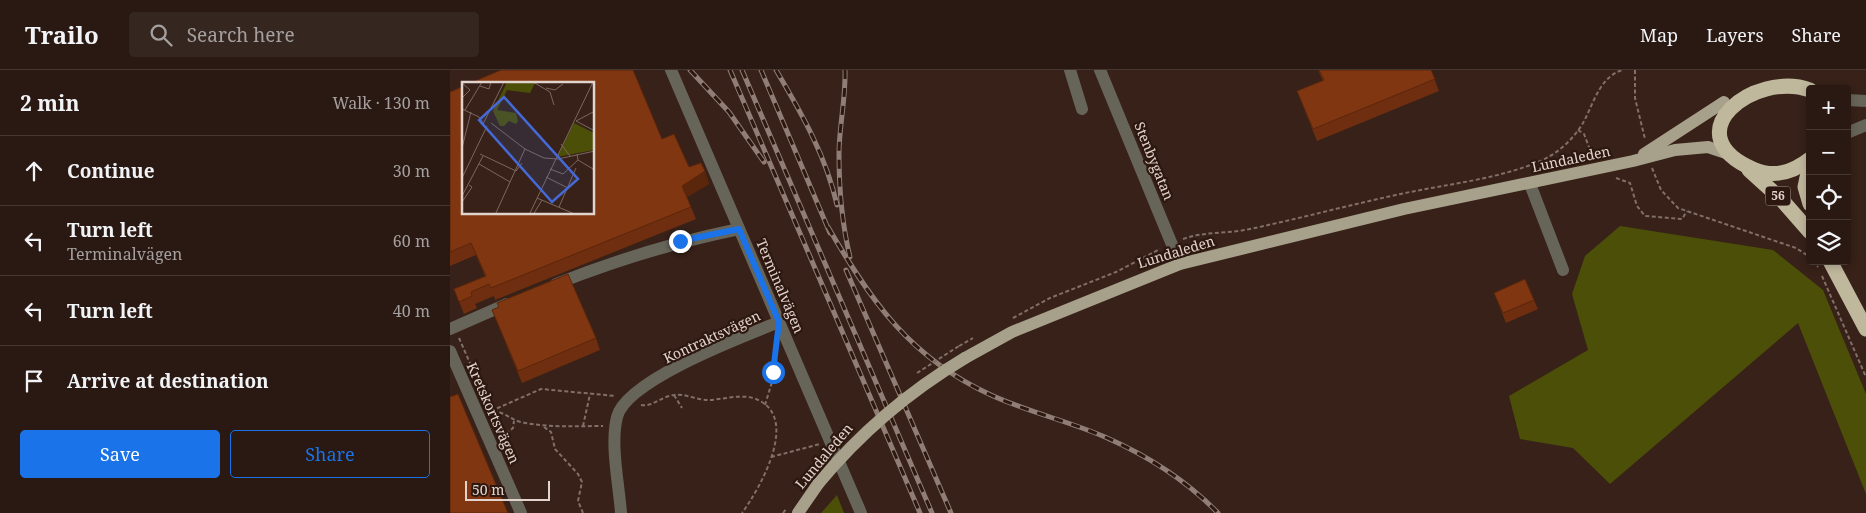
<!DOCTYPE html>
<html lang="en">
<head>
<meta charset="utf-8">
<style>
  :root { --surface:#291912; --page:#352620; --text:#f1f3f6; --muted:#a5a09f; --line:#453832; --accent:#1a73e8 }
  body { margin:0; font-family:"Noto Serif",serif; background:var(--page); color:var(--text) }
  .controls { position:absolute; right:15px; top:15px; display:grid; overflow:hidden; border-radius:5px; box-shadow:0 2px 8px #0003 }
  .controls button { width:45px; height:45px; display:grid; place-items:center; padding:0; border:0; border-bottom:1px solid var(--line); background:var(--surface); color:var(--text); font:25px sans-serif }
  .scale { position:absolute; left:15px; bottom:12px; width:85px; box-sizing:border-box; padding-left:5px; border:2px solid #e3d3cd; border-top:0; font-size:14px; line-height:18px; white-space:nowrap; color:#e3d3cd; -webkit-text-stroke:4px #2d180f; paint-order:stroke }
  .stop { position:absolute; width:15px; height:15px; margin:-11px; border:4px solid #1a73e8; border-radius:50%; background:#fff }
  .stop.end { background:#1a73e8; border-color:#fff; box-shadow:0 1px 5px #0008 }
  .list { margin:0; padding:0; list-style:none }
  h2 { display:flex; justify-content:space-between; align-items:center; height:65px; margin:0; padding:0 20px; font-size:21px }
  h2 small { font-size:16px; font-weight:400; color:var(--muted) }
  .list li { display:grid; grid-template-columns:32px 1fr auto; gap:15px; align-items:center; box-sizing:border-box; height:70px; padding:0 20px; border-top:1px solid var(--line) }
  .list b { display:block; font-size:19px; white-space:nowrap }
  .list p { margin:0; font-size:16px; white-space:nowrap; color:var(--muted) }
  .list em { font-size:16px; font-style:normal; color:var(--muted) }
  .actions { display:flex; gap:10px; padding:15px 20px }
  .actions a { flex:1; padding:11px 0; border:1px solid var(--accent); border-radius:5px; text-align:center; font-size:18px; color:var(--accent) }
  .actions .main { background:var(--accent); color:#fff }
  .icon { flex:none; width:28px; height:28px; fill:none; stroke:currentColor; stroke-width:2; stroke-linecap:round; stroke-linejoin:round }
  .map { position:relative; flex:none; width:1416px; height:443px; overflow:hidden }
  header { display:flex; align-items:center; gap:30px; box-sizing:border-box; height:70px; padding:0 25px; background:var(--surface); border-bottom:1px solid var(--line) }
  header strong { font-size:24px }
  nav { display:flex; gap:28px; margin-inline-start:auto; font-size:18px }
  .search { width:350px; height:45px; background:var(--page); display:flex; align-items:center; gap:12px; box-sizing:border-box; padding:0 18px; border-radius:5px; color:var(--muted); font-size:19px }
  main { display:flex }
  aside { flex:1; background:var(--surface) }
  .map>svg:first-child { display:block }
  .green { fill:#4c4f08 }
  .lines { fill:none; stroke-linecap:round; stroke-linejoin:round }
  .path { stroke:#826f67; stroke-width:2; stroke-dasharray:4 2.5; stroke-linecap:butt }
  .minor { stroke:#676459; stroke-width:12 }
  .major { stroke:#a7a08a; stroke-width:12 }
  .highway { stroke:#c0b89d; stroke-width:15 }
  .rail-casing { stroke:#907d75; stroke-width:5 }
  .rail { stroke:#2d180f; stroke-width:3; stroke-dasharray:9; stroke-linecap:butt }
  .path-bridge { stroke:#826f67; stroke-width:2; stroke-dasharray:4 2.5; stroke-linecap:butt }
  .major-bridge { stroke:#a7a08a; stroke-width:12 }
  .wall { fill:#6e2e0f }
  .shaded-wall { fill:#5a260c }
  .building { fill:#803611; stroke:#5a260c }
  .route { stroke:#1a73e8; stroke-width:6 }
  .labels { text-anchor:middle; stroke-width:4.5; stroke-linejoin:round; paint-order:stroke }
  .shield { fill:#2d180f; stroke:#ac9b94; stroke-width:1 }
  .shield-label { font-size:12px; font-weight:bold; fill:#e3d3cd }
  .street-label { font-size:14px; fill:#e3d3cd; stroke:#2d180f }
  .inset-road { fill:none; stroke:#7c6860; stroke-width:1 }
  .view { fill:#4569d6; fill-opacity:0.15; stroke:#4569d6; stroke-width:2.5 }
  .inset-edge { fill:none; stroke:#e3d3cd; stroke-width:2.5 }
</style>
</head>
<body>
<header>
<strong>Trailo</strong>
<div class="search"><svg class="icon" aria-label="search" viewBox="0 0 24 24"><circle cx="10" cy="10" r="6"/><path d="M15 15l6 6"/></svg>Search here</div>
<nav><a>Map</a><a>Layers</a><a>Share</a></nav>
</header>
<main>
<aside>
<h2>2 min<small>Walk · 130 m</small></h2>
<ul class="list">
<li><svg class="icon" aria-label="ahead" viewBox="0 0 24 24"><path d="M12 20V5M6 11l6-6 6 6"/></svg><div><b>Continue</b></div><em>30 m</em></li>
<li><svg class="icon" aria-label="left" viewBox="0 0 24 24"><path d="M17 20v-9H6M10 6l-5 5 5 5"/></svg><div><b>Turn left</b><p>Terminalvägen</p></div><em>60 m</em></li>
<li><svg class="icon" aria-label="left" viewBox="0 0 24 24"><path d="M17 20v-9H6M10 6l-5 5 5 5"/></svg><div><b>Turn left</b></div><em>40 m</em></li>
<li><svg class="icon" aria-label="arrive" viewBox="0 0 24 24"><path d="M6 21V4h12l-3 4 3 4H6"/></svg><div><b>Arrive at destination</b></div></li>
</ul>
<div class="actions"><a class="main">Save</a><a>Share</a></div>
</aside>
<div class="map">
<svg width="1416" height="443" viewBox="0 0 1416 443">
  <rect width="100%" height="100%" fill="#372118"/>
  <g class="green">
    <polygon points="1170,156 1323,180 1373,220 1416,324 1416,424 1348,253 1160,414 1123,378 1070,369 1059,326 1138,280 1122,224 1135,186"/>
    <polygon points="387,425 394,443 371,443"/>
  </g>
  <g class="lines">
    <g class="path">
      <polyline points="1185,0 1185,28 1195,69"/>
      <polyline points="1128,60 1134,64 1142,85"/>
      <polyline points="1202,98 1211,120 1228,138 1346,178 1360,187"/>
      <polyline points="1166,108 1180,113 1187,136 1195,146 1232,149 1237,141"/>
      <path d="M733,169c22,-8 45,-5 67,-10 52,-11 103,-25 155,-36 44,-9 92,-14 133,-31 18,-7 35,-22 45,-39 11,-20 16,-45 39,-53"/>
      <polyline points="1363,191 1368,197"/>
      <polyline points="1372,206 1416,307"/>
      <polyline points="563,248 600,228 666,202 710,179"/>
      <polyline points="9,268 41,341"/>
      <polyline points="509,276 523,268"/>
      <polyline points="224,325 232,338"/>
      <path d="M191,335c12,2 21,-9 33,-10 10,-2 23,5 33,5 15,0 31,-6 46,-2 50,16 7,90 -11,115"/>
      <polyline points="315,335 322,312 326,276"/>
      <polyline points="41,341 91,319 166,326"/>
      <path d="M43,341c12,1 18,9 28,11 27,6 54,4 82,4"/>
      <polyline points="133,356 140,324"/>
      <polyline points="94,357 101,362 105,379 128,404 132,412 128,431 133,443"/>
      <polyline points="51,368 63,358 64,351"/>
      <polyline points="321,387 370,374"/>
      <polyline points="333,443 337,438"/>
    </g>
    <g class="minor">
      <polyline points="221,0 411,443"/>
      <polyline points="620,0 632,39"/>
      <polyline points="650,0 730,194"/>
      <polyline points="1397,30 1416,31"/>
      <polyline points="1397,63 1416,55"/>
      <polyline points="1080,114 1113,200"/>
      <path d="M106,214c60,-24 120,-42 183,-55"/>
      <polyline points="0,259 57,234"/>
      <polyline points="0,281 71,443"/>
      <path d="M171,443c-2,-28 -11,-69 -4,-96 9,-37 127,-81 162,-95"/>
    </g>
    <g class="major">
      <polyline points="1194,84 1274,32"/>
      <polyline points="515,288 562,262 730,194 954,139 1183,91 1225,80 1258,77 1279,84"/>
      <polyline points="348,443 368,414"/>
    </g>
    <g class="highway">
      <path d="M1360,20c-56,-20 -137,44 -57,79 21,9 39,4 57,-10"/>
      <polyline points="1360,93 1355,117 1360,134"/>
      <polyline points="1299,100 1331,129 1360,162"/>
      <polyline points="1380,191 1416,259"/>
    </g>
    <g class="rail-casing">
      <g id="rail">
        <polyline points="240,0 279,42 314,92"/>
        <polyline points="280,0 470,443"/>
        <polyline points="292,0 482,443"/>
        <polyline points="311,0 380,163"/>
        <path d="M326,0c26,44 50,86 61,135"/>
        <path d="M395,0c1,28 -6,56 -6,84 0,34 3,70 11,103"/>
        <path d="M378,157c43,74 82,131 163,168 37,17 77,26 114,42 41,18 82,44 113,76"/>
        <polyline points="396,200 501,443"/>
      </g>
    </g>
    <use href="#rail" class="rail"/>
    <polyline class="path-bridge" points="467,303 509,276"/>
    <path class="major-bridge" d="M368,414c42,-51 90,-92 147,-126"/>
  </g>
  <g class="wall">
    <polygon points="868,0 981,0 989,21 867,71 847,21 873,11"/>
    <polygon points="0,22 212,69 239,97 255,101 259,114 237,127 246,149 45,230 44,226 25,234 27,238 14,244 4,219 35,206 26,185 0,196"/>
    <polygon points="1044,223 1084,230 1088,239 1056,253"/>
    <polygon points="42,240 146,268 150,280 72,313"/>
  </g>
  <polygon class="shaded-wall" points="255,101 259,114 236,128 232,116"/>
  <g class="building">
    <polygon points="51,0 183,0 212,69 224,64 239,97 251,93 255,101 232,116 241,137 41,218 39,214 21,222 22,226 9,232 4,219 36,206 21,173 0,182 0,22 14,16 14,144 144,144 144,14 18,14"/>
    <polygon points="869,0 981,0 985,9 863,59 847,21 874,10"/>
    <polygon points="118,204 146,268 68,301 42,240 49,237 47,233"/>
    <polygon points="1075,209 1084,230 1053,243 1044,223"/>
    <polygon points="8,324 58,443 0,443 0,327"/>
  </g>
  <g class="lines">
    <polyline class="route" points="230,171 289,159 329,252 323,302"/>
  </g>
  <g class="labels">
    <rect class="shield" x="1315.5" y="116.5" width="25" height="19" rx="4"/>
    <g class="shield-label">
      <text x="1328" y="130">56</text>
    </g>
    <g class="street-label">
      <text transform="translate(1121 89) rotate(-12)" y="5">Lundaleden</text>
      <text transform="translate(704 91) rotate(68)" y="5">Stenbygatan</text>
      <text transform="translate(726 182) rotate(-17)" y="5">Lundaleden</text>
      <text transform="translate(330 216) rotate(67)" y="5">Terminalvägen</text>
      <text transform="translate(262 267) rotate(-25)" y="5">Kontraktsvägen</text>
      <text transform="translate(43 343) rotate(66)" y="5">Kretskortsvägen</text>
      <text transform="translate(374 386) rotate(-50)" y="5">Lundaleden</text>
    </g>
  </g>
  <g transform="translate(12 12)">
    <rect width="132" height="132" fill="#372118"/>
    <path d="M45,0l28,1 -5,10 -23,-3 -10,20 19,3 2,8 -2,3 -7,-3 -5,5h-4l-7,-15zM112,41l20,10v17l-37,7z" fill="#4c4f08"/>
    <path class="inset-road" d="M71,0l17,10 4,13M0,1l8,7 -8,8M18,4l9,3 2,-7M84,6l9,2 8,-6M0,27l17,8 4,6M3,28l17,-28M133,29l-19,10 19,10M29,41l34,26 19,9 14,1 37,-8M21,42l21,-42M99,62l9,12M0,66l9,-36M18,72l36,17 6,-8M116,78l15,9 2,5M17,82l31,18M88,87l13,5 15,-14 -1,-6M84,95l22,11M0,96l25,-52M0,114l21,-40M75,116l40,17M0,120l10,-15 -3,-2M97,125l17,-39M33,133l30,-66M67,133l64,-133M71,133l9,-15"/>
    <path class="view" d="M42,15l74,82 -26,23 -73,-82z"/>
    <rect width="132" height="132" class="inset-edge"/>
  </g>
</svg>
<div class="controls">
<button>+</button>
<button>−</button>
<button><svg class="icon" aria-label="locate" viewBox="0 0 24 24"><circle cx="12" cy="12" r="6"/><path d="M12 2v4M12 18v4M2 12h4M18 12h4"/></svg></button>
<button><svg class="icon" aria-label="layers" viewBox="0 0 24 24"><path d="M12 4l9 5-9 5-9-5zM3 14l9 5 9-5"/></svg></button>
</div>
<div class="scale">50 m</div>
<div class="stop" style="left:323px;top:302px"></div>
<div class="stop end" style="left:230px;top:171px"></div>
</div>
</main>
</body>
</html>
